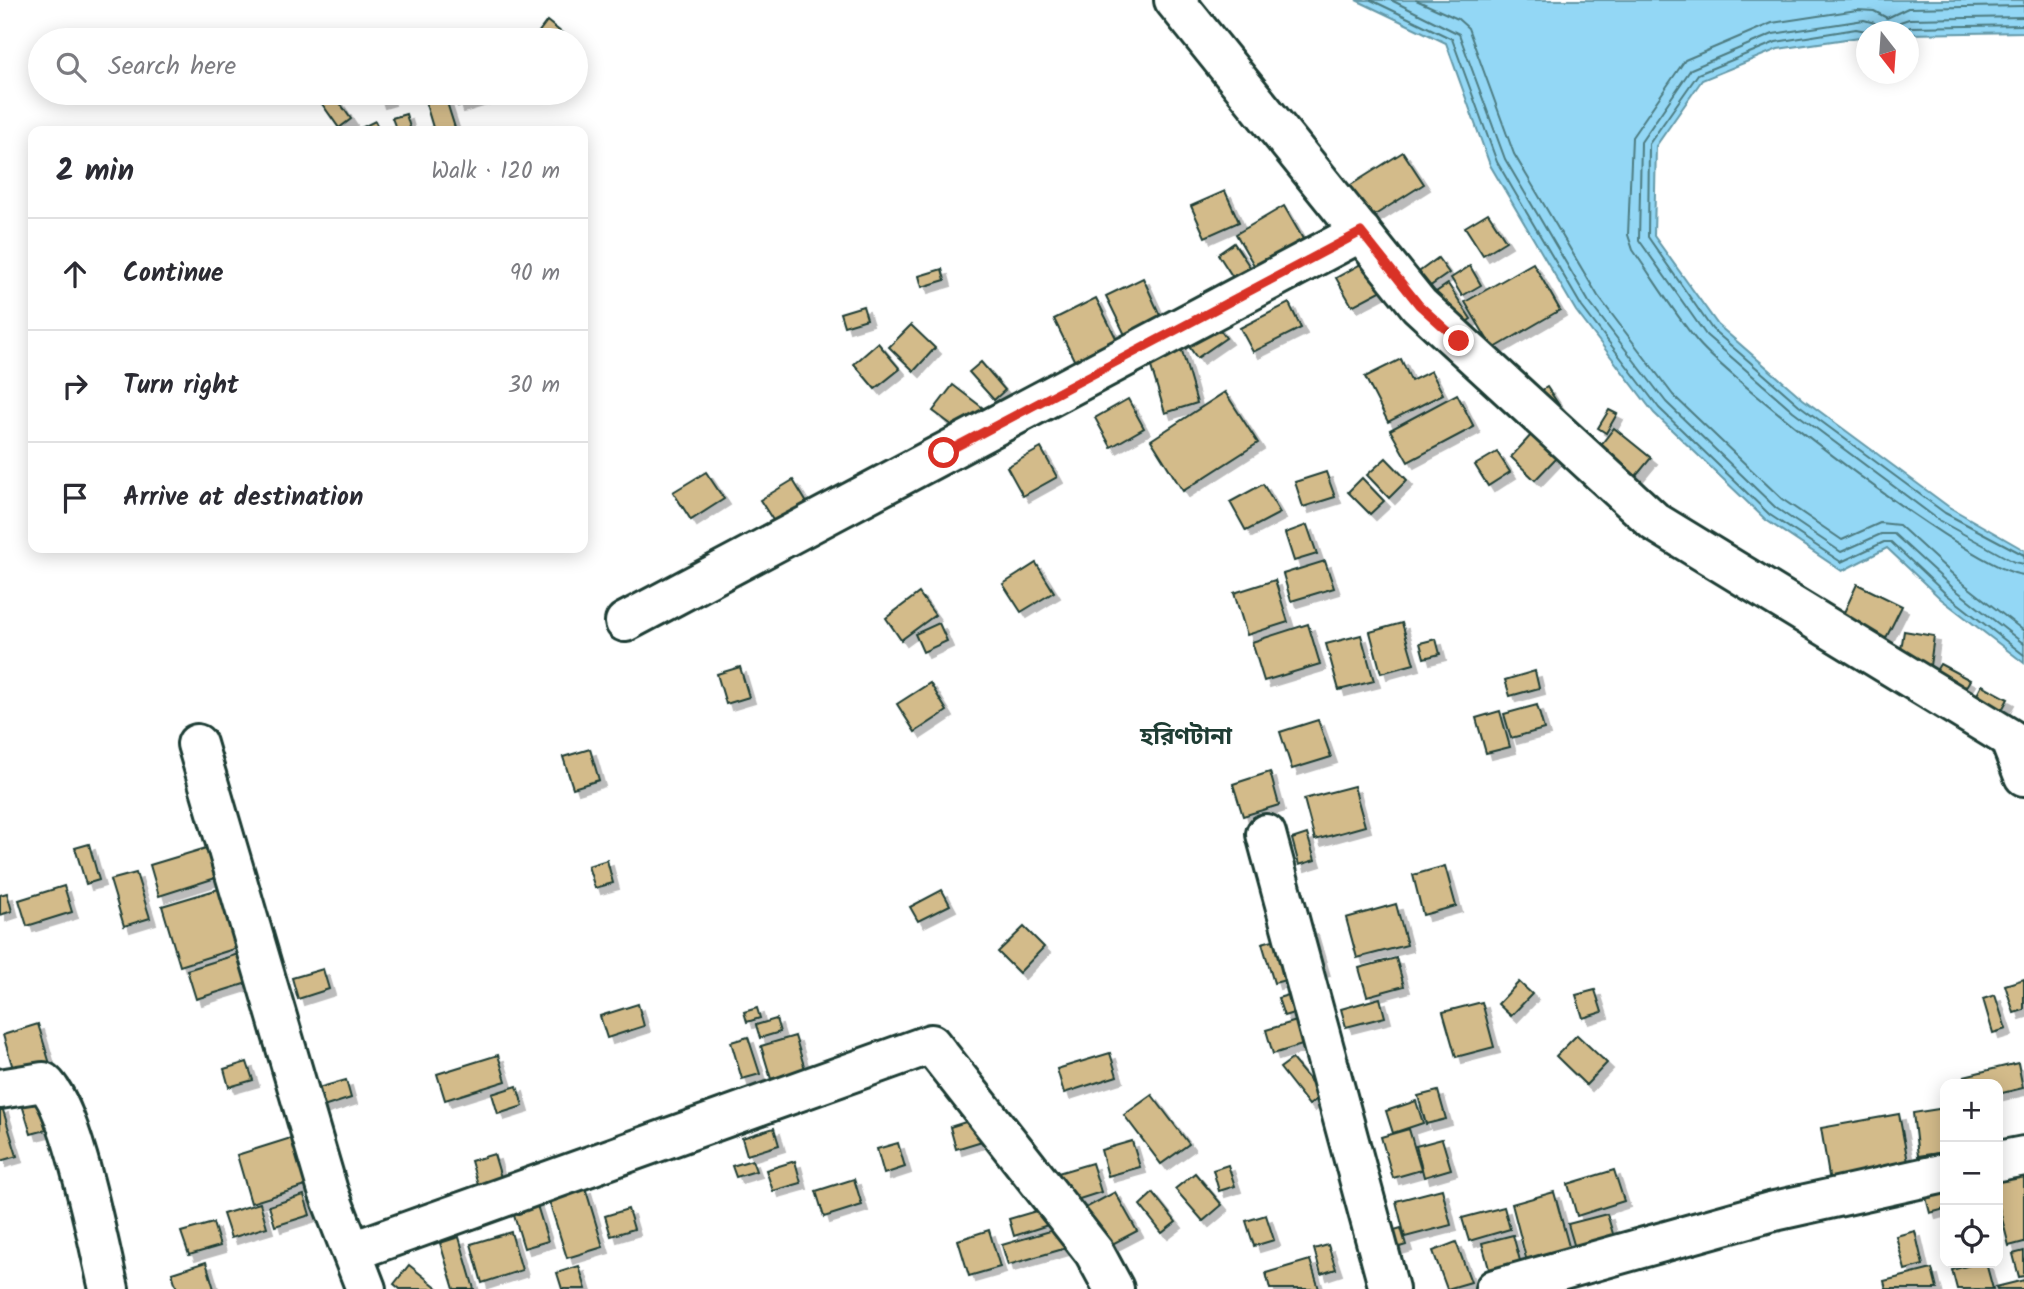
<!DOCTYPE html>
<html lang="en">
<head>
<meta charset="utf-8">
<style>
  :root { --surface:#fff; --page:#f7f7f7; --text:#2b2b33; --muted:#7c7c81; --line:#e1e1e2 }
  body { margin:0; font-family:Kalam,"Noto Sans Bengali",sans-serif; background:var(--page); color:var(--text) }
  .controls { position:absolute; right:21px; bottom:21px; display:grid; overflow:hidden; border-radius:14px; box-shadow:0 4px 18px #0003 }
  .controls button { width:63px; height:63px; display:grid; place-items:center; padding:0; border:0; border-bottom:2px solid var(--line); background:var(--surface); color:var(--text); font:35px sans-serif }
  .compass { position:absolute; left:1856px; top:21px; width:63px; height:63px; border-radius:50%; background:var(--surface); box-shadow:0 4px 18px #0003; rotate:163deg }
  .stop { position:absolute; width:21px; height:21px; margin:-16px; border:5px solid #d93025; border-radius:50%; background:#fff }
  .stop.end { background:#d93025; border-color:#fff; box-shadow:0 2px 7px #0008 }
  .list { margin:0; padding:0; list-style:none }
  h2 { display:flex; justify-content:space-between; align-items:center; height:91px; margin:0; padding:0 28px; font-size:30px }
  h2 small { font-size:23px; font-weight:400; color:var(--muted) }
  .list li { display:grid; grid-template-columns:46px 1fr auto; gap:21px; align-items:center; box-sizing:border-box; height:112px; padding:0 28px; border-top:2px solid var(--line) }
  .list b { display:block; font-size:26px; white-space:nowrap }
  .list em { font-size:23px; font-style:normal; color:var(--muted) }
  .icon { flex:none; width:38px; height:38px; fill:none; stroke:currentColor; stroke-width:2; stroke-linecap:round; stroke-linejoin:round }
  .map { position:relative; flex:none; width:2024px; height:1289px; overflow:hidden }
  .search { position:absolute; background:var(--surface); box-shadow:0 4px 18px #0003; left:28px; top:28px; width:560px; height:77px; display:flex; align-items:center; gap:18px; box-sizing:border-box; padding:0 24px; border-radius:38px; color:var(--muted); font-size:26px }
  .panel { position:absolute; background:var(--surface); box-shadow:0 4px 18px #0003; left:28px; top:126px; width:560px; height:427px; border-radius:14px }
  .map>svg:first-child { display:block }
  .water { fill:#93d7f5; stroke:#6599a8; stroke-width:2 }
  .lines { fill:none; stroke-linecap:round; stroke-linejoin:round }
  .shore { stroke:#4d7b81; stroke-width:2 }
  .building { fill:#d3bb8a; stroke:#1f3d34; stroke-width:2; filter:url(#shadow) }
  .minor-casing { stroke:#1f3d34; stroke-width:44 }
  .minor { stroke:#fff; stroke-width:38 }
  .route { stroke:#d93025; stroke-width:9 }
  .labels { text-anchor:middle; stroke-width:5; stroke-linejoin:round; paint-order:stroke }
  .district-label { font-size:24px; font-weight:bold; fill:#1f3d34; stroke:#fff }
</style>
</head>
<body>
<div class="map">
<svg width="2024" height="1289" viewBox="0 0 2024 1289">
  <defs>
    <filter id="shadow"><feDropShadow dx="6" dy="6" stdDeviation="0" flood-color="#0004"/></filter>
  </defs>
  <rect width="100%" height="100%" fill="#fff"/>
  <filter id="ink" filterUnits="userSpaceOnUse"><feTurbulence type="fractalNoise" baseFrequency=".0143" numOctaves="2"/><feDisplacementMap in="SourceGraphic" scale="14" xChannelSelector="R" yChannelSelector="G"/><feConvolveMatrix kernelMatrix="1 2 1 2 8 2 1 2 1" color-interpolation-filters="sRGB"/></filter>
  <g filter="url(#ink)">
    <polygon class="water" points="1356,0 2024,0 2024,32 1909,34 1909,32 1867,32 1866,36 1778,49 1702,80 1656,146 1654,236 1718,325 1803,399 1949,507 2024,550 2024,663 1941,599 1887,548 1842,571 1766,520 1654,413 1576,311 1490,165 1446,43"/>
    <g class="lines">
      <g class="shore">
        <polyline points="1371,0 1452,39 1497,162 1582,307 1659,408 1770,515 1841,562 1884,542 1891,542 1946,594 2024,655"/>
        <polyline points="1391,0 1459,34 1505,159 1589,302 1666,402 1776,508 1841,552 1881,534 1894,534 1952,587 2024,644"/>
        <polyline points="1416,0 1458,19 1468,28 1514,154 1598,296 1673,395 1782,499 1842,540 1880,523 1899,525 1959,580 2024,631"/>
        <path d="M2024,6l-116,2 -21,10 -13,-7 -17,-1 -85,13 -87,37 -53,77 -4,98 5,15c21,30 41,63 64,91 36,43 280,232 327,234"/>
        <polyline points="1871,32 1856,29 1776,42 1698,74 1649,144 1648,237 1712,329 1799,405 1945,513 2024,555"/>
        <polyline points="1881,32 1875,23 1864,20 1773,34 1691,69 1641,142 1639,240 1706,335 1793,411 1940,521 2014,562 2024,564"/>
        <polyline points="1893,32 1900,22 1909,19 2024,17"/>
        <polyline points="1903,32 1910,27 2024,25"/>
      </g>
    </g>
    <g class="building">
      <polygon points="547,21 562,33 556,40 539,40 535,37"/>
      <polygon points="333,93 351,119 339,128 320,101"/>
      <polygon points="376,93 387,93 389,99 379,102"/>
      <polygon points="444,93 456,131 434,131 423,94"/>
      <polygon points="454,93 493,93 494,95 458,106"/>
      <polygon points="406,114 411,131 397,131 392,118"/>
      <polygon points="375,121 380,131 355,131"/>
      <polygon points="1403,152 1424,184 1367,220 1346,188"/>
      <polygon points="1225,191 1239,222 1205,237 1191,206"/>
      <polygon points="1284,206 1303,239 1255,267 1236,234"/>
      <polygon points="1488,213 1506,241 1483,255 1465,227"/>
      <polygon points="1234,243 1258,279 1241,290 1218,254"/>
      <polygon points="1438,258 1449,273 1426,289 1416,274"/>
      <polygon points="1370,259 1386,288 1352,306 1336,278"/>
      <polygon points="1533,263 1560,310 1493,349 1465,302"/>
      <polygon points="1470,266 1481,285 1462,296 1451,278"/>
      <polygon points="942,269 945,280 922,287 919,276"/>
      <polygon points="1143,278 1163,322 1127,339 1106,296"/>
      <polygon points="1448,284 1471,319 1453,331 1430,296"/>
      <polygon points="1096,298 1118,342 1076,364 1054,319"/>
      <polygon points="1198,299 1226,338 1197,358 1170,319"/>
      <polygon points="1289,303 1301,328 1253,352 1240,328"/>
      <polygon points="863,306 867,319 844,326 840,313"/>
      <polygon points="911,325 935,348 914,371 889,347"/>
      <polygon points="1178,337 1197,403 1165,413 1145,347"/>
      <polygon points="878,343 900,369 875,389 854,364"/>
      <polygon points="1401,359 1411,381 1431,371 1443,394 1388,422 1365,377"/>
      <polygon points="981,362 1005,390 994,400 969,372"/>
      <polygon points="953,385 983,408 964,434 933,411"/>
      <polygon points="1547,387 1559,405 1546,414 1534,395"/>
      <polygon points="1225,392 1258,443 1183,491 1151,440"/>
      <polygon points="1457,394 1474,427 1408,462 1390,430"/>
      <polygon points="1128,399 1144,428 1111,447 1095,418"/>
      <polygon points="1609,410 1617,414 1606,433 1598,428"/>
      <polygon points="1614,428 1651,458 1636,476 1600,446"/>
      <polygon points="1532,434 1557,457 1535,480 1511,457"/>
      <polygon points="1041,448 1057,477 1023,496 1007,467"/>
      <polygon points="1497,452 1510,472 1488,486 1475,465"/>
      <polygon points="1386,458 1407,480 1389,498 1367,475"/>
      <polygon points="706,472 724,499 691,520 673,492"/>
      <polygon points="1326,472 1335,497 1303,507 1295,482"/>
      <polygon points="1362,478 1384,501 1370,514 1348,492"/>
      <polygon points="793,480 810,508 778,528 760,500"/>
      <polygon points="1263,484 1280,513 1246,531 1230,502"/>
      <polygon points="1307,525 1317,554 1294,561 1285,533"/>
      <polygon points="1325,561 1334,588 1291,601 1283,574"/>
      <polygon points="1036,563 1054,592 1021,612 1003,584"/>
      <polygon points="1275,580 1288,622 1247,635 1234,593"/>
      <polygon points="1857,584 1902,606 1885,640 1841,619"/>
      <polygon points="919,593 935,615 901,640 886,618"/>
      <polygon points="939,623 947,641 923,652 915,634"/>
      <polygon points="1402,623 1414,664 1381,673 1370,632"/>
      <polygon points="1308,624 1320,664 1264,681 1252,642"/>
      <polygon points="1904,631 1934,636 1930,666 1899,662"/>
      <polygon points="1361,635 1374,681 1339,690 1326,644"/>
      <polygon points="1436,639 1440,654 1424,658 1420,643"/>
      <polygon points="1940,664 1970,680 1961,695 1931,679"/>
      <polygon points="740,667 749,697 726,704 717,674"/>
      <polygon points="1535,671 1539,688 1510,696 1505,680"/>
      <polygon points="930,683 947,711 915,732 897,704"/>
      <polygon points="1982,685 2008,699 1998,717 1972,704"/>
      <polygon points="1537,705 1544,729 1511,738 1504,714"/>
      <polygon points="1500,711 1510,747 1486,753 1476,718"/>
      <polygon points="1318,720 1331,757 1292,769 1280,732"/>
      <polygon points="590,749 599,780 573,788 563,757"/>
      <polygon points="1270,772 1279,805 1243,816 1233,784"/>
      <polygon points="1354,786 1365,826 1315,840 1304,799"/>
      <polygon points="1307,834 1315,860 1299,865 1292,839"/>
      <polygon points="89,844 99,880 86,884 75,848"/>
      <polygon points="216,845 225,875 159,896 150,865"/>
      <polygon points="607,860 613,883 595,888 588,866"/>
      <polygon points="1445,866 1456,906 1423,915 1413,875"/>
      <polygon points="136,873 150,918 124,926 110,880"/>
      <polygon points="64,886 72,912 27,926 19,900"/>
      <polygon points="222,888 240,947 180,966 162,906"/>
      <polygon points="942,890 950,905 918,921 910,907"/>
      <polygon points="7,893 12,911 0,915 0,895"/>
      <polygon points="1396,904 1407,945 1357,958 1346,918"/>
      <polygon points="1024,927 1044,947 1019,973 998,952"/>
      <polygon points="1312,929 1324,970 1274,983 1262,943"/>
      <polygon points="248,951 257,980 196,999 187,970"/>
      <polygon points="1396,958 1404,986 1367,996 1359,968"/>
      <polygon points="323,969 329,989 298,999 292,978"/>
      <polygon points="2024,979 2024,1010 2014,1013 2005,985"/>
      <polygon points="1519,982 1532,994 1511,1016 1498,1004"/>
      <polygon points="1309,989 1315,1006 1284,1016 1278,998"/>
      <polygon points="1595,990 1602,1012 1583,1018 1576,995"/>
      <polygon points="1995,995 2006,1029 1993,1033 1983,999"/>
      <polygon points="1380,998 1385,1017 1346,1027 1341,1009"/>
      <polygon points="1482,1002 1494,1047 1456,1057 1443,1012"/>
      <polygon points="638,1004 644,1026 607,1038 600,1016"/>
      <polygon points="757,1008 760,1018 747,1022 744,1012"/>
      <polygon points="1324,1013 1331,1036 1273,1054 1266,1030"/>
      <polygon points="776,1019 780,1032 760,1038 756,1025"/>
      <polygon points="38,1024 50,1064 15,1075 3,1035"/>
      <polygon points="1577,1035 1607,1063 1586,1085 1556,1056"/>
      <polygon points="795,1036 805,1069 771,1079 761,1046"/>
      <polygon points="748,1037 760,1074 742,1079 731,1042"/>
      <polygon points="1110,1053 1117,1076 1064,1093 1057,1069"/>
      <polygon points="498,1055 506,1081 445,1100 437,1074"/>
      <polygon points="1292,1059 1322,1095 1309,1105 1280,1068"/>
      <polygon points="247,1062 253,1080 229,1087 224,1069"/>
      <polygon points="2018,1063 2023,1088 1998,1094 1998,1084 1966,1084 1964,1076"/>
      <polygon points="346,1080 351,1098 317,1109 311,1090"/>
      <polygon points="517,1086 523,1106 498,1114 492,1094"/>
      <polygon points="1438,1091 1446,1119 1426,1124 1418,1096"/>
      <polygon points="35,1094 46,1130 31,1134 20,1098"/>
      <polygon points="1152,1095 1189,1144 1161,1164 1124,1115"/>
      <polygon points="1416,1101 1423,1123 1393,1133 1386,1111"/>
      <polygon points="2,1107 17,1156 0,1161 0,1108"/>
      <polygon points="1945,1108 1945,1152 1918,1156 1913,1113"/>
      <polygon points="1899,1114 1909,1167 1830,1182 1821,1128"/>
      <polygon points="975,1119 982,1141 956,1149 950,1127"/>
      <polygon points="774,1128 779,1145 747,1155 742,1138"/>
      <polygon points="1409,1129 1421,1170 1393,1178 1381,1137"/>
      <polygon points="294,1137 309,1185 251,1203 237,1155"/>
      <polygon points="1442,1139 1451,1169 1424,1177 1416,1146"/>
      <polygon points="1132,1141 1140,1167 1108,1176 1101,1150"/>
      <polygon points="898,1143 905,1167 884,1174 877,1149"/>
      <polygon points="494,1154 502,1181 479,1188 471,1161"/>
      <polygon points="752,1160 756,1171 736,1177 732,1166"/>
      <polygon points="795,1161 801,1183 773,1191 766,1170"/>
      <polygon points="1092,1163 1101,1192 1067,1203 1058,1173"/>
      <polygon points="1228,1165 1235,1186 1219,1191 1213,1170"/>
      <polygon points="2024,1166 2024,1242 2009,1246 1998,1203 1998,1173"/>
      <polygon points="1614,1170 1624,1201 1577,1216 1568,1184"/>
      <polygon points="1195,1173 1222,1205 1203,1221 1175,1189"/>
      <polygon points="854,1179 862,1205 824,1217 816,1191"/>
      <polygon points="585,1187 603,1247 567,1258 548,1198"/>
      <polygon points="1442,1189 1451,1225 1405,1237 1396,1201"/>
      <polygon points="1945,1189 1945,1209 1930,1213 1925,1194"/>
      <polygon points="1115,1192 1137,1231 1099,1251 1078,1212"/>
      <polygon points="1554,1192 1570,1250 1527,1262 1512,1204"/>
      <polygon points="1153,1193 1176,1222 1162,1233 1140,1205"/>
      <polygon points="304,1195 310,1215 275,1226 269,1206"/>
      <polygon points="536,1202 548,1241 524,1248 512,1209"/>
      <polygon points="260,1203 267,1227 231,1238 223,1214"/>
      <polygon points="1504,1207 1510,1229 1469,1241 1462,1218"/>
      <polygon points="628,1209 634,1229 611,1236 605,1216"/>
      <polygon points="1043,1209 1048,1225 1014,1236 1009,1219"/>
      <polygon points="1607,1214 1614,1237 1575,1248 1568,1224"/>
      <polygon points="1266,1215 1274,1240 1254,1246 1246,1221"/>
      <polygon points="213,1223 220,1246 189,1255 181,1232"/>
      <polygon points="1064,1227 1070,1247 1008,1265 1002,1245"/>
      <polygon points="1401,1228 1406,1245 1383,1252 1378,1235"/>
      <polygon points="989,1230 1000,1267 969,1276 958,1240"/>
      <polygon points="1915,1231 1923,1265 1905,1270 1896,1236"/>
      <polygon points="511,1232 522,1270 482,1283 471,1244"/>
      <polygon points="1513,1235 1522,1268 1491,1276 1482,1243"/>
      <polygon points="459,1237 474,1289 454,1289 440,1243"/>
      <polygon points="1456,1242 1471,1282 1447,1289 1433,1251"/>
      <polygon points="1328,1245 1336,1269 1321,1274 1314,1249"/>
      <polygon points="2024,1251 2024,1276 2019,1277 2013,1254"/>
      <polygon points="1310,1260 1319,1289 1270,1289 1266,1273"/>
      <polygon points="206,1262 214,1289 177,1289 172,1273"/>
      <polygon points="1978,1263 1986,1263 1993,1289 1957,1289 1952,1270"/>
      <polygon points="409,1265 439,1289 400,1289 394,1284"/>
      <polygon points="579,1266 586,1289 562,1289 557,1273"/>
      <polygon points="1932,1269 1937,1289 1886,1289 1884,1281"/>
      <polygon points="2024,1280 2024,1289 1997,1289 1996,1287"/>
    </g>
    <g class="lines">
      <g class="minor-casing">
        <g id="minor">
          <polyline points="1174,0 1419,305 1655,522 2009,738 2024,776"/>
          <polyline points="625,622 1361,232"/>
          <polyline points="197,744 328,1191 366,1289"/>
          <polyline points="1266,834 1389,1289"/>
          <path d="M0,1089l43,-7c29,22 56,165 66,207"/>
          <polyline points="1998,1161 2024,1156"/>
          <polyline points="353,1251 931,1044 1094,1252 1114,1289"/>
          <polyline points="1495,1289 1770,1212 1945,1173"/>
        </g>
      </g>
      <use href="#minor" class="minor"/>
    </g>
  </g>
  <g class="lines" filter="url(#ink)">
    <polyline class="route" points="944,453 1361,232 1419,305 1459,341"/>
  </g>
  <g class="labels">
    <g class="district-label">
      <text x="1186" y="744">হরিণটানা</text>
    </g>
  </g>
</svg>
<div class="controls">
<button>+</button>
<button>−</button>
<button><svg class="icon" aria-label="locate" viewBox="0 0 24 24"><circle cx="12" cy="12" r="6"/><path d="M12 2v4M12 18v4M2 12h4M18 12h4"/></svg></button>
</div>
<svg class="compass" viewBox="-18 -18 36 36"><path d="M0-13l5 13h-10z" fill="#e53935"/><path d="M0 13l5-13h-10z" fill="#7c7c81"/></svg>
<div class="stop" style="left:944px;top:453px"></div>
<div class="stop end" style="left:1459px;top:341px"></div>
<div class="search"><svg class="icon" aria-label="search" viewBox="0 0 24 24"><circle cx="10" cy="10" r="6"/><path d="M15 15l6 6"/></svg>Search here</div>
<section class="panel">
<h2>2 min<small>Walk · 120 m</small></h2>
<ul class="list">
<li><svg class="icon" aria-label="ahead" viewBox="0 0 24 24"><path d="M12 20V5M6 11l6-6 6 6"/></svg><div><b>Continue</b></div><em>90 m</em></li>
<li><svg class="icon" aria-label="right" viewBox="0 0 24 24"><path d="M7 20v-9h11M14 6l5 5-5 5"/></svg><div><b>Turn right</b></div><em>30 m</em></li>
<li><svg class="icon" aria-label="arrive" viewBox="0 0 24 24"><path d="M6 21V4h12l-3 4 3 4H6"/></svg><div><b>Arrive at destination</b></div></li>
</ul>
</section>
</div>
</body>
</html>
